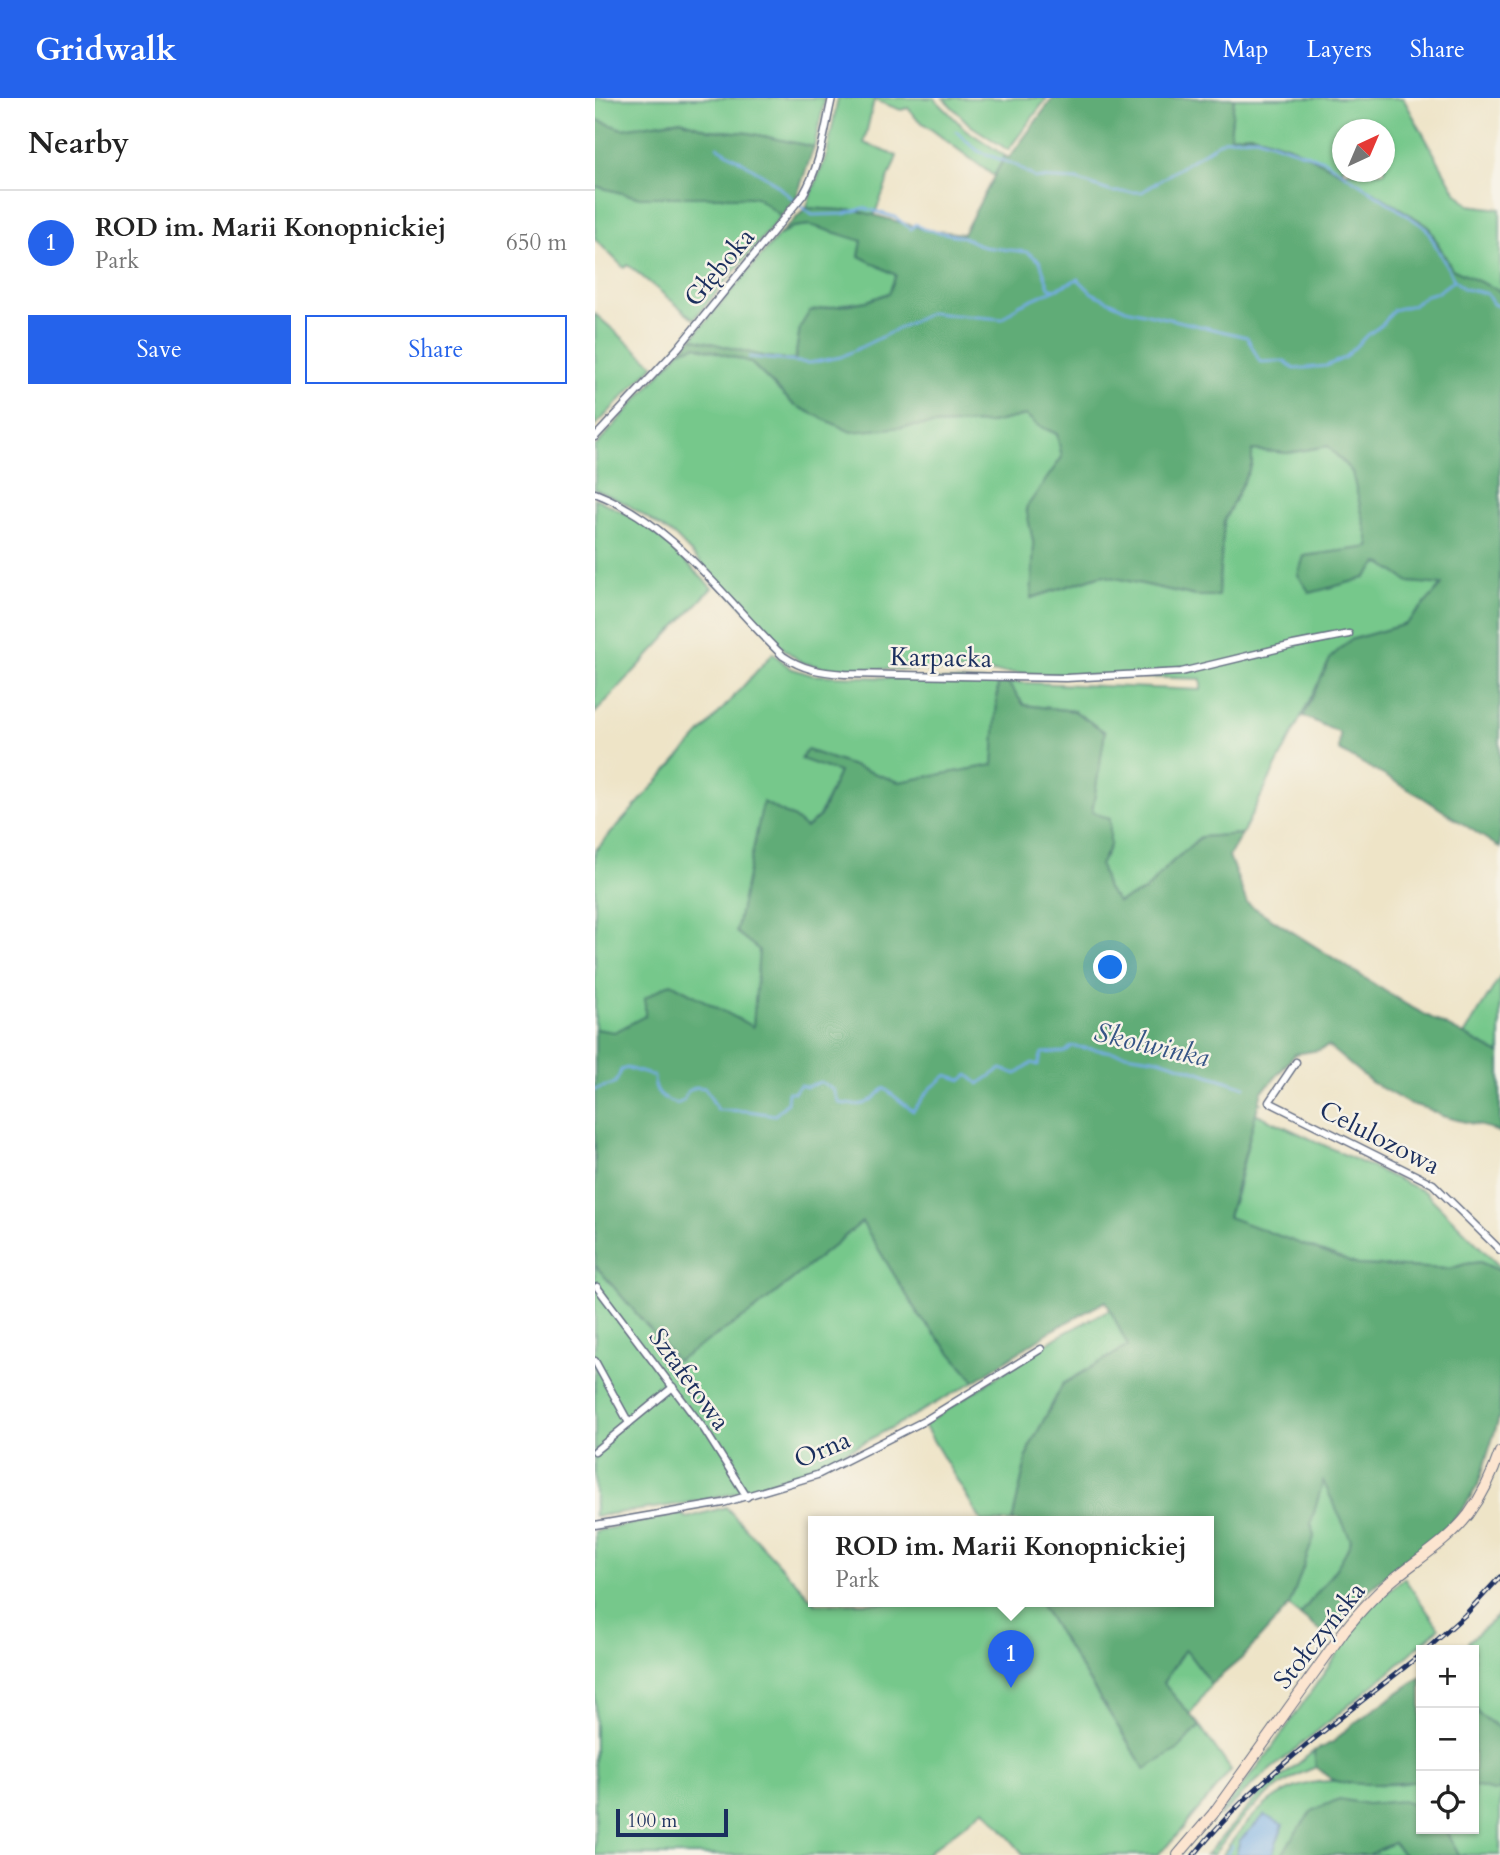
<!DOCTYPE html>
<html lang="en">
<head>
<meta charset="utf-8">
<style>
  :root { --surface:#fff; --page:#f6f6f6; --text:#222; --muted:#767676; --line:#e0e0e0; --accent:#2563eb }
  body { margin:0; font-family:Cardo,serif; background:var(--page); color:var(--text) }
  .controls { position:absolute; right:21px; bottom:21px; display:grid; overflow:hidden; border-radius:0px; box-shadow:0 2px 5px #0004 }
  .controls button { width:63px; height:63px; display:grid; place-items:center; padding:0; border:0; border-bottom:2px solid var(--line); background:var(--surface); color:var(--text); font:35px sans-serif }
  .compass { position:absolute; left:737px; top:21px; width:63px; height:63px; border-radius:50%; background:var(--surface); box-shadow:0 2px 5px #0004; rotate:44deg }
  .scale { position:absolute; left:21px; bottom:18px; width:112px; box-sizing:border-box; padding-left:7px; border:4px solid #1b2f5e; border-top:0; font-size:19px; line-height:24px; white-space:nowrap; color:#1b2f5e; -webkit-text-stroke:5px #f7f3e8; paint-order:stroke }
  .you { position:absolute; left:516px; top:870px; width:24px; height:24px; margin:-18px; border:5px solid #fff; border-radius:50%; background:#1a73e8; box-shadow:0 0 0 10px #1a73e833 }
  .badge { display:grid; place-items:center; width:46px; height:46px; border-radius:50%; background:var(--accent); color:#fff; font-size:23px; font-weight:700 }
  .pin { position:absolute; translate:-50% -58px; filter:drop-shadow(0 2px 4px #0008) }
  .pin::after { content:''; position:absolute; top:37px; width:24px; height:21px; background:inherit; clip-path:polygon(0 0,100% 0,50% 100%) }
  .popup { position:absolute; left:213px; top:1418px; width:406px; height:91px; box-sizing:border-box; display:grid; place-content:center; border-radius:0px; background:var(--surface); filter:drop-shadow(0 2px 5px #0005); font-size:23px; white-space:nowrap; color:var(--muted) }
  .popup b { font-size:26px; color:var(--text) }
  .popup::after { content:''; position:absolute; left:50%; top:100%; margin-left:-14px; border:14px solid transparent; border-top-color:var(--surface) }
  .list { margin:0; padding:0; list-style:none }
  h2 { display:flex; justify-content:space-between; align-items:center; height:91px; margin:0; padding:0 28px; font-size:30px }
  h2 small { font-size:23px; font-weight:400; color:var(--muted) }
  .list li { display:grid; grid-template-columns:46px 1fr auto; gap:21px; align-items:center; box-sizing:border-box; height:105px; padding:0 28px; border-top:2px solid var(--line) }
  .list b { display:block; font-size:26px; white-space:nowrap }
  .list p { margin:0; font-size:23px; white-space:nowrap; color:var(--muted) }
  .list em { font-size:23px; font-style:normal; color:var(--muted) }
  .actions { display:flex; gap:14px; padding:21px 28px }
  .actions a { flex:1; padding:16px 0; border:2px solid var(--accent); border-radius:0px; text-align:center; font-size:24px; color:var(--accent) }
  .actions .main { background:var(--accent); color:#fff }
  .icon { flex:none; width:38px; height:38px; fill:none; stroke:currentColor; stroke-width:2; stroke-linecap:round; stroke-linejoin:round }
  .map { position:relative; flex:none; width:905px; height:1757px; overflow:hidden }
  header { display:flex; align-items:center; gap:42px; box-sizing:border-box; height:98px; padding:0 35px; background:var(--accent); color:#fff }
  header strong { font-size:33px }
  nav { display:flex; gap:38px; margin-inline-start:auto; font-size:24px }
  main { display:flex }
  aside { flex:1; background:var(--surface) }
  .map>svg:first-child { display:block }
  .green { fill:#76c88b; stroke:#487c74; stroke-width:2; fill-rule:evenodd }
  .forest { fill:#60ac77; stroke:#3e6e6a; stroke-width:2 }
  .water { fill:#76ade5; stroke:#486ea2; stroke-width:2 }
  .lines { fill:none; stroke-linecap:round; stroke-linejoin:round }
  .stream { stroke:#76ade5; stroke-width:2.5 }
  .street-casing { stroke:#656e83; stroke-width:9 }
  .secondary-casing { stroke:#656e83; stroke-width:12 }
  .street { stroke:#fff; stroke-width:6 }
  .secondary { stroke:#fce5d0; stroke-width:10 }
  .rail-casing { stroke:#1b2f5e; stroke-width:5 }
  .rail { stroke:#f7f3e8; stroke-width:2.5; stroke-dasharray:8; stroke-linecap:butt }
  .labels { text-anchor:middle; stroke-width:5; stroke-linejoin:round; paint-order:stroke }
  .street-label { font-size:26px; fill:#1b2f5e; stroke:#f7f3e8 }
  .water-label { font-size:28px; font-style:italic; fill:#365586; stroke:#f7f3e8 }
</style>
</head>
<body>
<header>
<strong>Gridwalk</strong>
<nav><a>Map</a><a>Layers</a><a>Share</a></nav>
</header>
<main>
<aside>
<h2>Nearby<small></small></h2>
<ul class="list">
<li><span class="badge">1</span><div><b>ROD im. Marii Konopnickiej</b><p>Park</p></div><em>650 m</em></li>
</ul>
<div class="actions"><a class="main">Save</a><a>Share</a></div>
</aside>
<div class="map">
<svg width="905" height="1757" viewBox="0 0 905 1757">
  <rect width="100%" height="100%" fill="#f7f3e8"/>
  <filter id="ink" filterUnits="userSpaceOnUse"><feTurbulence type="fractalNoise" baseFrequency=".0143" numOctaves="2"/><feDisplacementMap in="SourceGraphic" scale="14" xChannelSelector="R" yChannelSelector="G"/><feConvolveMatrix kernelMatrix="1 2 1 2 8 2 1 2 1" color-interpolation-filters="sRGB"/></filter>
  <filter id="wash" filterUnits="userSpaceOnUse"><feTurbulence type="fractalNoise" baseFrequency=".00686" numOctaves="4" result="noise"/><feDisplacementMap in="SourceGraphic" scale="28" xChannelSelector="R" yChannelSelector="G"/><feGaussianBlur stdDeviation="1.57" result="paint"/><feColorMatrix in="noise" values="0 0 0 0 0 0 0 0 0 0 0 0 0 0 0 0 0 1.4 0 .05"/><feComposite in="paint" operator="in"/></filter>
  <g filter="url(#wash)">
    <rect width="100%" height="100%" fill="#eee4c7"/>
    <g class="green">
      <polygon points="0,0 230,0 219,49 154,35 114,32 86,22 27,31 0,21"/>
      <polygon points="243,0 339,0 370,31 410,58 399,78 321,20 313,10 306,12 279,2 269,45 302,58 279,118 264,113 211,110 232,56"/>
      <polygon points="348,0 452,0 413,52 375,27"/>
      <path d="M639,0h169l52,93 14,14 31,4v92l-49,-32 -23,-43 -75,-47 -61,-32 -40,-13 -22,2zM748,32h42v42h-42z"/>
      <polygon points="0,88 42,99 161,99 186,118 99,221 33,167 29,170 0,141"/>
      <polygon points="215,127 268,143 264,158 301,177 294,195 272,203 248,206 205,229 200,262 171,259 97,240 183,138 198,129"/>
      <polygon points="0,216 59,267 0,328"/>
      <polygon points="101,248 155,264 199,307 332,327 396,325 431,317 442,327 462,336 467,359 432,410 439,448 436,500 507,477 601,498 622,498 629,423 657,366 657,352 693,355 733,348 757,374 776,449 709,458 788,466 814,484 847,486 846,490 811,526 755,542 721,589 647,736 605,739 575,766 550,793 523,804 512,791 505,767 515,748 497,714 510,634 479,613 429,607 412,584 606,592 606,581 226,569 206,564 189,551 81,439 30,405 0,391 0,349 86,252"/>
      <polygon points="0,400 45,423 74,447 117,490 0,615"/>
      <polygon points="178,555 195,570 217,577 403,584 399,667 304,684 212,652 207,661 244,674 224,718 211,731 199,720 168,704 453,906 665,1005 0,1119 0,753"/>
      <polygon points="905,879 905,956 869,937"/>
      <polygon points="660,1015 830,1094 905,1169 905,1173 885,1164 870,1166 855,1171 763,1167 633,1119 641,1096"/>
      <path d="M267,1124l58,95 55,64c-75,42 -148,87 -232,110 -48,13 -99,18 -148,25v-251l82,96 78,-51z"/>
      <polygon points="515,1211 533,1248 468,1286 434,1350 417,1424 387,1424 329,1327 462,1239"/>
      <path d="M728,1381l29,60c-11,29 -34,50 -52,76l-11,-9 25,-69 -3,-14z"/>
      <polygon points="131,1409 220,1505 444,1504 549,1670 582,1652 605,1628 636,1672 573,1748 561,1757 429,1757 390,1711 330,1757 0,1757 0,1433 86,1416 92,1420"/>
      <polygon points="809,1480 844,1530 798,1571 658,1686 627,1717 623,1718 670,1660 775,1509"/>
      <polygon points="905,1516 905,1631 884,1616 879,1608 879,1552 874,1552 873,1544"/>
      <polygon points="590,1551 616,1586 595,1617 568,1585"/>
      <path d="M719,1653l2,16c-44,16 -76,51 -103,88h-7l52,-59z"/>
      <path d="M826,1681v50h53v-43l20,5 6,-2v66h-228l11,-30 -43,15 -4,15h-14c34,-49 65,-80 129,-73 21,2 50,5 70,-3z"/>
    </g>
    <g class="forest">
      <polygon points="458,0 639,0 635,38 657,36 697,49 758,81 833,128 857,171 905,193 905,750 827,699 744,652 745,635 708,618 736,559 755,542 811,526 847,487 814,484 788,466 783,465 770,480 715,495 703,477 709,458 775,449 757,374 733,348 693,355 657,352 657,366 629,423 623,498 601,498 507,477 436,500 439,448 431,410 467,359 462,336 442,327 431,317 396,325 332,327 256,334 199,307 155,264 101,248 86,252 97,240 171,259 200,262 205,229 215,213 272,203 294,195 301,177 264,158 267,143 215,127 198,129 183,138 211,110 264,113 333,132 368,136 410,58 414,60"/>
      <polygon points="0,21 27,31 86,22 114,32 154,35 219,49 201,100 186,118 161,99 42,99 0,88"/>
      <path d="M403,584h9l17,23 50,6 31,21 -13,80 18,7v27l-10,19 7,24 11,13 27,-11 25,-27 31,-27 41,-3 -13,22 18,47 160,102 93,49v79l-11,-5 -47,-12 -14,-7 -20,-6 -37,-21 -43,-36 -9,4 -24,4 -25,30 -8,7 -34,126 130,48 92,4 15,-5 15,-2 20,9v144l-22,70 -15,24 -18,20 -9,9 -28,19 -45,38 -33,43 -30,-23c18,-25 41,-47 51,-75l-28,-59 -12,42 3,14 -25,69 -47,52 -31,26 -26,-35 -22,34 37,43 -23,24 -32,19 -106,-167h170v-80h-197l17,-74 34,-64 65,-38 -22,-45 -54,29 -77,51 -55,-64 -58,-95 -107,88 -78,51 -82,-96v-236l20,3 30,-16v-18l26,-15 82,44 6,-77 -23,-18 27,-130 31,16 12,10 14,-12 19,-44 -38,-13 6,-9 92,32 94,-17z"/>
      <path d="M826,1579v102c-15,6 -73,7 -87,1 -6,-2 -13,-9 -18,-13l-2,-16 19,-9 20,-18z"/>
      <polygon points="879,1608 884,1616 905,1631 905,1691 899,1693 879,1688"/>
      <polygon points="744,1701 772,1706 807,1703 826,1709 826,1731 850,1731 864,1757 809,1757 798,1745 773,1757 687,1757 698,1738 717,1713"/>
    </g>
    <polygon class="water" points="670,1717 688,1727 677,1757 641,1757 645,1742"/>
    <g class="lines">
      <g class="stream">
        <polyline points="361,33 383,53 422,68 440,80 482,82 517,94 547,94 630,41 661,39 729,62 831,130 859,182 869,191 891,195 898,206 905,209"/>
        <polyline points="122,48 173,80 217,117 250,116 269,110 300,119 316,131 321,126 328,131 368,139 389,149 432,154 445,163 454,189 460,191"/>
        <polyline points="154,259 214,265 246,259 335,215 407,221 424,207 483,181 497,195 531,211 652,239 665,264 690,263 699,271 731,268 749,260 770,239 789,225 798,212 818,207 831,197 843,194 859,182"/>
        <path d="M0,991c15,-5 20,0 26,-19l6,-2 27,8c0,17 7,23 23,28l6,-3 4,-9 9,-5 9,1 13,22 30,1 27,4 12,-12 1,-11h6l6,-7 6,2 14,-5 13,7 6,14c22,4 30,3 45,-15l29,23 17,-22 17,-14 15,5 6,-5 11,9 22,-15 16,5 15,-11 6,2 4,-12 23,-1 7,-6 87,13 86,28"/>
        <polyline points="631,1757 637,1748"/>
      </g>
    </g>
  </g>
  <g filter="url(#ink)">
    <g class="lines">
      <g class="street-casing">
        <g id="street">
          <path d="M0,339l83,-89 125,-153c18,-30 21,-63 29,-97"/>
          <path d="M0,395c80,31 128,105 188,163 21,14 37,16 62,18l221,4 115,-6 112,-27 56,-11"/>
          <polyline points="701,964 674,1004 838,1086 905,1152"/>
          <polyline points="2,1189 109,1331 152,1399"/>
          <polyline points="0,1263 34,1325"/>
          <polyline points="0,1353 78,1289"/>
          <polyline points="0,1427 128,1405 222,1377 329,1323 446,1251"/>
        </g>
      </g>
      <g class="secondary-casing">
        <path id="secondary" d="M583,1757l35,-41 131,-183c16,-20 32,-38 52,-54 25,-20 53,-37 73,-63 13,-18 24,-41 31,-62"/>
      </g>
      <use href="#street" class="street"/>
      <use href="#secondary" class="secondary"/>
      <g class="rail-casing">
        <g id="rail">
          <polyline points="831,1552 870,1517 905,1479"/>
          <path d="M599,1757c65,-81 148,-137 227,-201"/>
        </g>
      </g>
      <use href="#rail" class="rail"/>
    </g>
  </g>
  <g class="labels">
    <g class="street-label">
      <text transform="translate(124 169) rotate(-50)" y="9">Głęboka</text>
      <text transform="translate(346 559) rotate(1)" y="9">Karpacka</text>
      <text transform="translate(785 1039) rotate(27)" y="9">Celulozowa</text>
      <text transform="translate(95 1281) rotate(54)" y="9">Sztafetowa</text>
      <text transform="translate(227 1351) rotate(-23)" y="9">Orna</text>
      <text transform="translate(724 1537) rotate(-51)" y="9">Stołczyńska</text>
    </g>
    <g class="water-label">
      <text transform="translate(557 946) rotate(13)" y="10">Skolwinka</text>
    </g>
  </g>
</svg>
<div class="controls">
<button>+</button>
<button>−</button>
<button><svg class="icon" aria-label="locate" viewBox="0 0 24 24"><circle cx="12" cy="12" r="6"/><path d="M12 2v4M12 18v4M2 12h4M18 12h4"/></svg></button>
</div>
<svg class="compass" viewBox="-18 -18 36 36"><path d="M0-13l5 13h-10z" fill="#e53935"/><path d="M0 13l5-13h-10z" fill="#767676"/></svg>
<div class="scale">100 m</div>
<div class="you"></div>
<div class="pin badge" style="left:416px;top:1590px">1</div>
<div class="popup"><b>ROD im. Marii Konopnickiej</b>Park</div>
</div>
</main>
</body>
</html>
